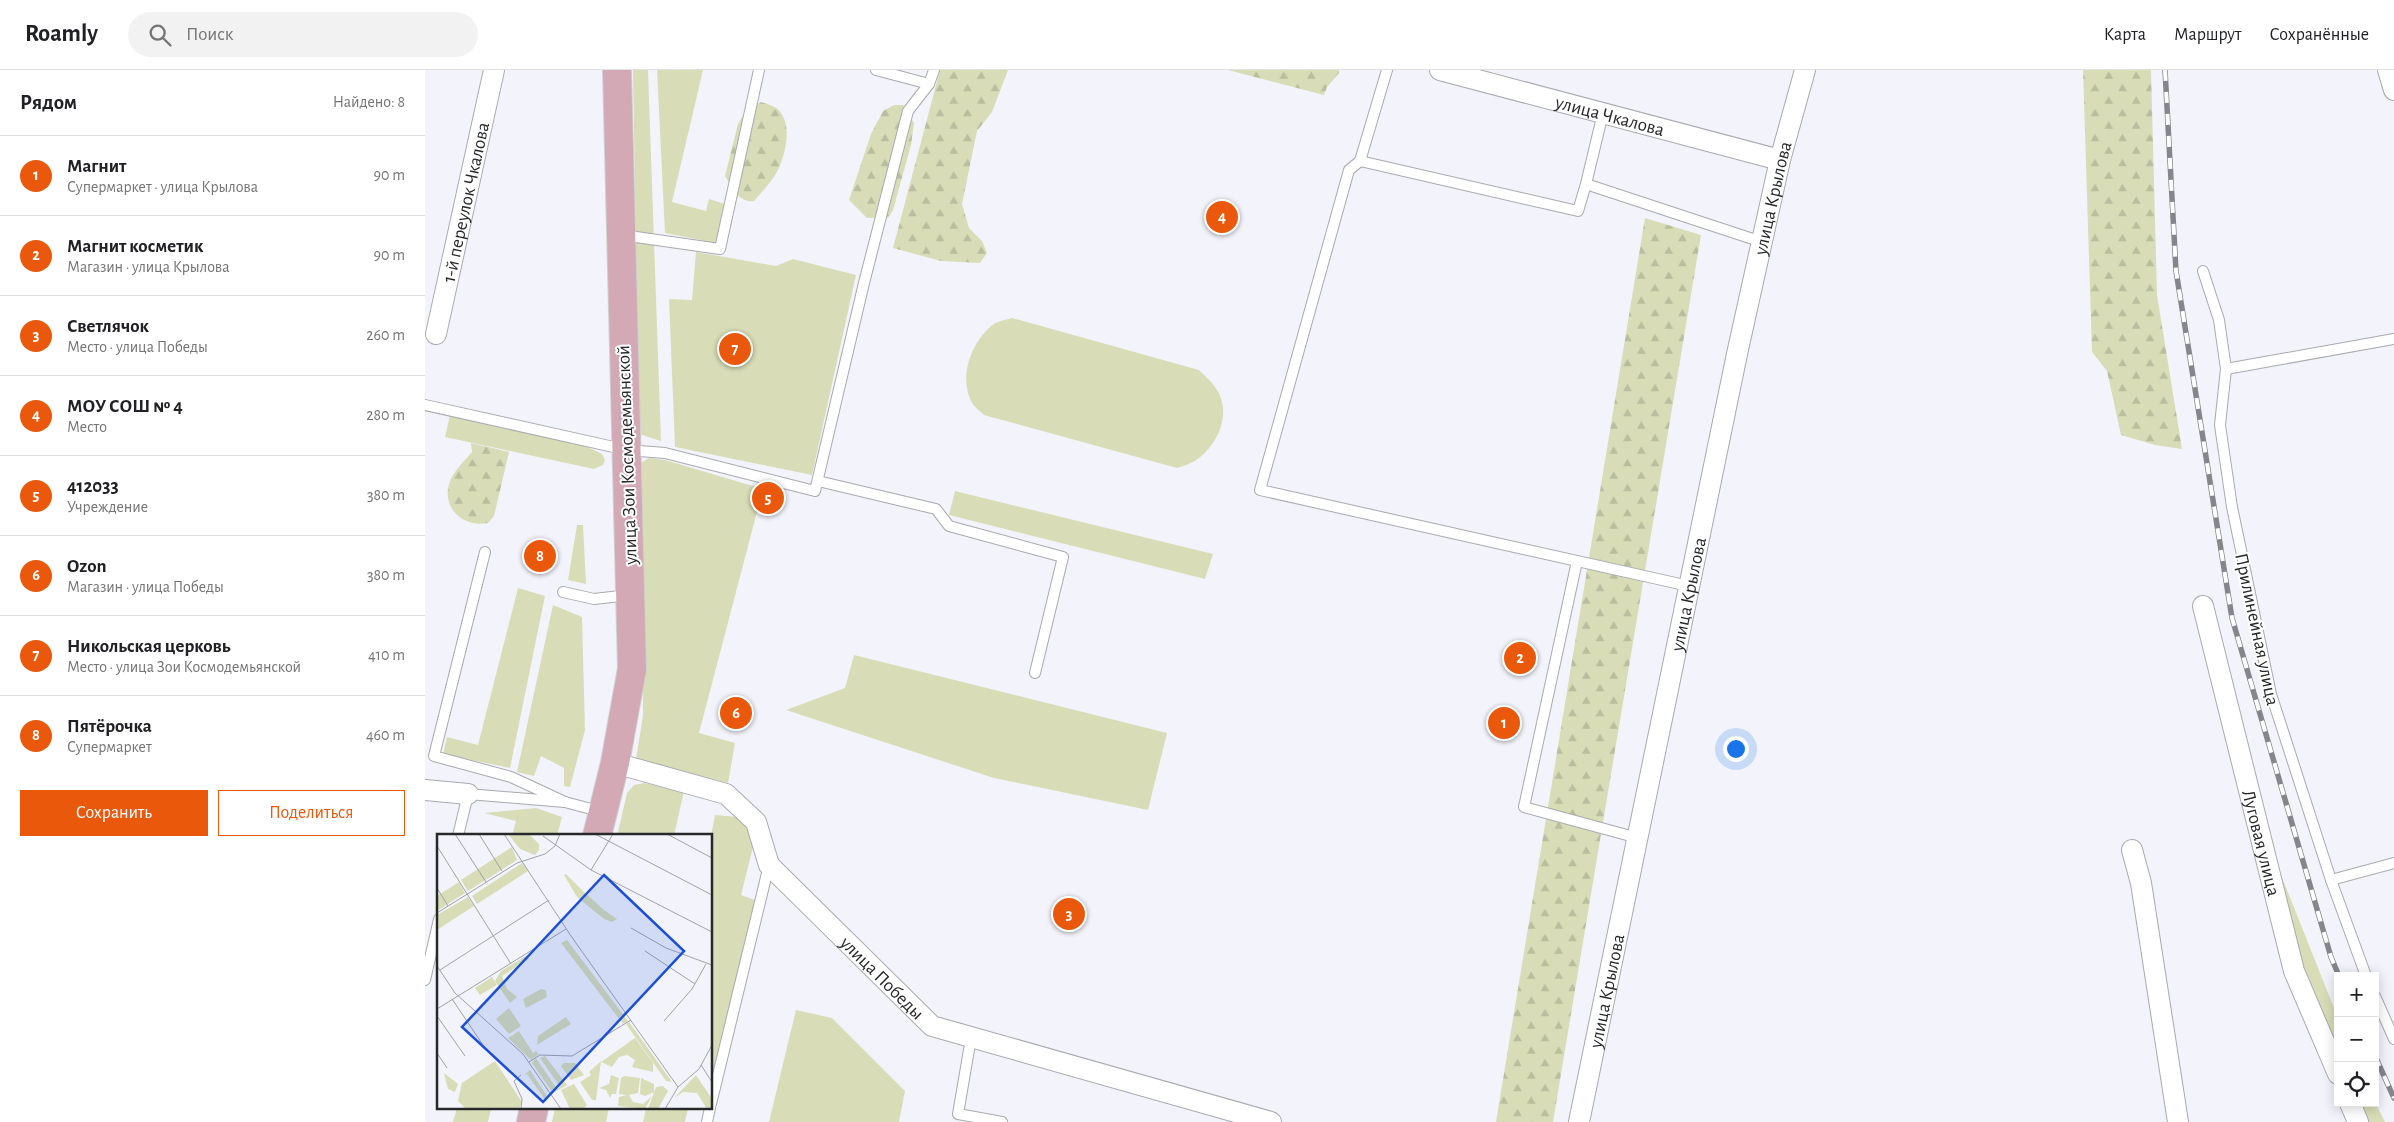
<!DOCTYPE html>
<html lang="ru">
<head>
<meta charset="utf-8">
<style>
  :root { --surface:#fff; --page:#f2f2f2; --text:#202124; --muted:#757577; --line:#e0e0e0; --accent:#ea580c }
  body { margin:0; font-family:"Alegreya Sans",sans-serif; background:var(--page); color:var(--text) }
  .controls { position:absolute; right:15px; bottom:15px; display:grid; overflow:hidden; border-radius:0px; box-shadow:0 2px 12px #0003 }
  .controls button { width:45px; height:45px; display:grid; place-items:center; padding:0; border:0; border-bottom:1px solid var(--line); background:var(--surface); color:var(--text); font:25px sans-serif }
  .you { position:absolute; left:1310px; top:678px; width:18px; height:18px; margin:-12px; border:4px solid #fff; border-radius:50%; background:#1a73e8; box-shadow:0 0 0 8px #1a73e833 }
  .badge { display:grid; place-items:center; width:32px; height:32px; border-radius:50%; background:var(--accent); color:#fff; font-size:16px; font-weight:700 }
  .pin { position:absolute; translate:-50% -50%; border:2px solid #fff; box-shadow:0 1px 5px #0006 }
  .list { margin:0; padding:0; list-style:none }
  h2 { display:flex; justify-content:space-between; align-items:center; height:65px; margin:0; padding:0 20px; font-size:21px }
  h2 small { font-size:16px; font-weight:400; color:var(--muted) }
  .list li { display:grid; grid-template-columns:32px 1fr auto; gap:15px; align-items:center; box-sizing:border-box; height:80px; padding:0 20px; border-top:1px solid var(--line) }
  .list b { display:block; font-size:19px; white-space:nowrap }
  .list p { margin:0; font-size:16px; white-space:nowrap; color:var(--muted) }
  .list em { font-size:16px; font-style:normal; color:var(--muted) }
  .actions { display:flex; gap:10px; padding:15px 20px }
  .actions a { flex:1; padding:11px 0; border:1px solid var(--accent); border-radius:0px; text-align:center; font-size:18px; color:var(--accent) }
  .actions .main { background:var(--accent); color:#fff }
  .icon { flex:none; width:28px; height:28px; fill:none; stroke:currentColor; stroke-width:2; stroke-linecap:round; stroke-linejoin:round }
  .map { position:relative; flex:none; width:1969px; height:1052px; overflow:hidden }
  header { display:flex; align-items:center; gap:30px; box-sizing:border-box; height:70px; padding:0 25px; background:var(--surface); border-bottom:1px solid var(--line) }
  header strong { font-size:24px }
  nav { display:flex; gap:28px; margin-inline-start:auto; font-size:18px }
  .search { width:350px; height:45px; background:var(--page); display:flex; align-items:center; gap:12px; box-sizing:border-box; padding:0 18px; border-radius:28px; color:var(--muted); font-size:19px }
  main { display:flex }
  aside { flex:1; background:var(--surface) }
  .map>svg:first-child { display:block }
  .green { fill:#d8ddb7 }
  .forest { fill:url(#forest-firs) }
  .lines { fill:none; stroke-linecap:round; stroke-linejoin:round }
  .service-casing { stroke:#a8aab0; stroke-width:12 }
  .minor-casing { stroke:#a8aab0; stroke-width:22 }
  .primary-casing { stroke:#cfd0d0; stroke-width:30 }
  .service { stroke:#fff; stroke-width:10 }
  .minor { stroke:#fff; stroke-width:20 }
  .primary { stroke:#d3a9b6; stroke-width:28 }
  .rail-casing { stroke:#85868b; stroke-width:5.5 }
  .rail { stroke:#fff; stroke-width:4; stroke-dasharray:11; stroke-linecap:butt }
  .labels { text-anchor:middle; stroke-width:4; stroke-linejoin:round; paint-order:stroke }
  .street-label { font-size:19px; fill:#27282a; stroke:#fff }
  .inset-road { fill:none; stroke:#a1a2a7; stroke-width:1 }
  .view { fill:#1d4ed8; fill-opacity:0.15; stroke:#1d4ed8; stroke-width:2.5 }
  .inset-edge { fill:none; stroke:#27282a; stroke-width:2.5 }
</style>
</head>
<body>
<header>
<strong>Roamly</strong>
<div class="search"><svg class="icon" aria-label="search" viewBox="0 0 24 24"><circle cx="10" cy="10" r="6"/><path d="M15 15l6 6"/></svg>Поиск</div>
<nav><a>Карта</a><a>Маршрут</a><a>Сохранённые</a></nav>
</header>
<main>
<aside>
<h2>Рядом<small>Найдено: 8</small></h2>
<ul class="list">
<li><span class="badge">1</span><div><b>Магнит</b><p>Супермаркет · улица Крылова</p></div><em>90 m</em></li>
<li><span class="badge">2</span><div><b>Магнит косметик</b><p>Магазин · улица Крылова</p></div><em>90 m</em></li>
<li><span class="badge">3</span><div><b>Светлячок</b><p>Место · улица Победы</p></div><em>260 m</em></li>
<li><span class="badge">4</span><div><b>МОУ СОШ № 4</b><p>Место</p></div><em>280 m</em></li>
<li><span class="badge">5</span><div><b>412033</b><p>Учреждение</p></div><em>380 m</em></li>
<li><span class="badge">6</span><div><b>Ozon</b><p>Магазин · улица Победы</p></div><em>380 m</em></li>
<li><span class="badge">7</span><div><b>Никольская церковь</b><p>Место · улица Зои Космодемьянской</p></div><em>410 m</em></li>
<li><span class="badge">8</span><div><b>Пятёрочка</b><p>Супермаркет</p></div><em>460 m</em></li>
</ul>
<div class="actions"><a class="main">Сохранить</a><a>Поделиться</a></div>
</aside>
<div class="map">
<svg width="1969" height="1052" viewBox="0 0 1969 1052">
  <defs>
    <pattern id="forest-firs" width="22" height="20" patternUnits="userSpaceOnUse" patternTransform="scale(1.25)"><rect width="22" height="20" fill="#d8ddb7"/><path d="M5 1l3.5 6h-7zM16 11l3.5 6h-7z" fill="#b9be9e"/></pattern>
  </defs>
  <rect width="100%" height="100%" fill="#f3f4fb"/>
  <g class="green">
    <polygon points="208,0 223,0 236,371 214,364"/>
    <polygon points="232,0 278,0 247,132 281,141 284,129 300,134 291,173 240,163"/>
    <polygon points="271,182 351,196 368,189 431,205 387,405 250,377 244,229 267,230"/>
    <path d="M587,248l187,52c5,5 12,11 16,17 18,24 4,58 -20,74 -5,3 -12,5 -18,7l-193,-53c-4,-4 -11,-9 -13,-14 -12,-25 0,-57 20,-75 6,-5 14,-6 21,-8z"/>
    <polygon points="25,345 158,375 177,384 180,390 178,395 169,399 20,367"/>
    <polygon points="224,388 240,390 338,419 274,663 310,673 303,713 211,690 218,645 216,393"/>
    <polygon points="530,421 788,484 780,509 524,445"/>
    <polygon points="152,455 158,455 161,514 143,510"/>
    <polygon points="93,518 120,526 85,698 18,684 22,667 53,675"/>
    <polygon points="128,535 157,547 160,660 145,717 139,716 139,698 116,686 109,706 92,702"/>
    <polygon points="429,585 742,663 723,740 569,708 361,640 420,618"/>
    <polygon points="219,713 259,721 249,766 192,766 202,723 209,715"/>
    <polygon points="111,738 137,747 132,766 87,766 91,751 59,743"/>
    <polygon points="290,745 313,747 331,765 316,825 335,832 286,1024 286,766"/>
    <polygon points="1852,795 1913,948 1913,988 1877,896"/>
    <polygon points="371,940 407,948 480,1021 474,1052 344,1052"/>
    <polygon points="1950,1032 1960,1052 1940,1052 1932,1033"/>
    <polygon points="32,1038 66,1038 63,1052 28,1052"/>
    <polygon points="130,1038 184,1038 181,1052 127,1052"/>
    <polygon points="221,1038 263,1038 260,1052 218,1052"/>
  </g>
  <g class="forest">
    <polygon points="515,0 583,0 567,42 552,61 537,134 544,158 557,171 562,183 555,193 516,191 468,178"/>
    <polygon points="803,0 914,0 914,3 902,17 899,25"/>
    <polygon points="1658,0 1726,0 1732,225 1757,379 1730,375 1696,365 1682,301 1667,282"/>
    <path d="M336,32c7,2 17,5 20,11 11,15 4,42 -3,57 -5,11 -16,21 -24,31 -16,2 -21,-13 -29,-25l13,-52 5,-9z"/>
    <polygon points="469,35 478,35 489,53 486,75 468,140 463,148 442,148 424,130 446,64 458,41"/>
    <polygon points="1220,148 1276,165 1128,1052 1071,1052"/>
    <path d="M46,373l38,9 -15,64 -6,7c-24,5 -46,-14 -39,-39 3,-11 15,-23 23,-32z"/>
  </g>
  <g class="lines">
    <g class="service-casing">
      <g id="service">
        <polyline points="451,0 504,14"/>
        <polyline points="962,0 935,91 1153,141 1161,114"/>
        <polyline points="1178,43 1161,114 1337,172"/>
        <polyline points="935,91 924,100 835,420 1264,516"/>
        <polyline points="197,165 295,179 334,0"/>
        <polyline points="1778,201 1794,250 1801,299 1795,355 1807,437 1846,624 1906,810 1941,906"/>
        <polyline points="1801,299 1969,269"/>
        <polyline points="0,335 202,380 240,383 390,421 439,213 483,41 504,14 509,0"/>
        <polyline points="393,411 511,439 524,456 638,487 610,603"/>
        <polyline points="60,482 9,686 86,707 140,732"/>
        <polyline points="1152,491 1099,737 1213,768"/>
        <polyline points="138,522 169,529 204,525"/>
        <polyline points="33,766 43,724 140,732 177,742"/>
        <polyline points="1906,810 1969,793"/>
        <polyline points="0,910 14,849"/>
        <polyline points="1950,926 1969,969"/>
        <polyline points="546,968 533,1044 577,1052"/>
        <polyline points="286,1034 344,795"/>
        <polyline points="282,1052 285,1038"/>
      </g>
    </g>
    <g class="minor-casing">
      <g id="minor">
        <path id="s1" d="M1015,0l340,90"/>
        <polyline points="1963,0 1969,20"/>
        <path id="s2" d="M11,264l58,-264"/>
        <path id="s3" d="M1778,536l91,365 44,103"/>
        <path id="s4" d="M190,693l111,31 30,28 13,43 163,161 339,96"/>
        <polyline points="0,720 43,724"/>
        <polyline points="1707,780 1716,813 1753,1052"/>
        <polyline points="1925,1033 1933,1052"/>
        <path id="s5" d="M1154,1052l158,-768 43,-194 25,-90"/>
      </g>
    </g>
    <g class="primary-casing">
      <g id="primary">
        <polyline points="172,766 190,693 207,599 192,0"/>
        <polyline points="106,1052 109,1038"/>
      </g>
    </g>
    <use href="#service" class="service"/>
    <use href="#minor" class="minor"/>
    <use href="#primary" class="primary"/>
    <g class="rail-casing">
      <g id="rail">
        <polyline points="1740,0 1751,201 1807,548 1906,887 1914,906"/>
        <polyline points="1950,986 1969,1028"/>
      </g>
    </g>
    <use href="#rail" class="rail"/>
  </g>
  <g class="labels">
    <g class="street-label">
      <text dy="7" stroke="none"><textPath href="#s1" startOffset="176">улица Чкалова</textPath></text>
      <text dy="7" stroke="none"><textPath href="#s5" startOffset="944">улица Крылова</textPath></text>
      <text dy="7" stroke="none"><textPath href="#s2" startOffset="135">1-й переулок Чкалова</textPath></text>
      <text transform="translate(201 385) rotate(-92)" y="7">улица Зои Космодемьянской</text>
      <text dy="7" stroke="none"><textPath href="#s5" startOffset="539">улица Крылова</textPath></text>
      <text transform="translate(1833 559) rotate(78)" y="7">Прилинейная улица</text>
      <text dy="7" stroke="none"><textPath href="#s3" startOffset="244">Луговая улица</textPath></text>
      <text dy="7" stroke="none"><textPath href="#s4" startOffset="361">улица Победы</textPath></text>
      <text dy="7" stroke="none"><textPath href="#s5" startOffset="134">улица Крылова</textPath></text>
    </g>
  </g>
  <g transform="translate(12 764)">
    <rect width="275" height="275" fill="#f3f4fb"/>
    <path d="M75,13l5,13 -49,31 -7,-11zM85,29l6,8 -51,33 -5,-8zM129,40l17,17 -6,6 -13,-22zM22,48l6,11 -28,18v-15zM31,63l6,9 -37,24v-15zM55,143l5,8 -17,10 -5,-7zM104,155l5,1 1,7 -21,11 -3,-9zM72,174l12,18 -12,8 -13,-15zM129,183l5,7 -34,21 1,-9zM192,188l43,60 -6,-1 -40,-57zM82,197l14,22 3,-2 3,3 -8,6 -23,-22zM108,222l22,29 -14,8 -21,-30 4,-5 21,31 3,-2 -20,-29zM58,227l27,41 -3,7h-53l-8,-8 4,-18zM164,227l-5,39h-4l-12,-18 11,-7 -2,-3zM127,229h11l9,12 -13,5 -10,-14zM93,236l19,29 -3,2 -19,-27 -3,1zM7,239l14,11 -3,8 -7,-3zM259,241l16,24v10h-5l-10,-16 -14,-1 -9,6zM137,250l13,21 -4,4h-13l-9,-19z" fill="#d8ddb7"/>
    <path d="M71,0h21l10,10v6l-4,5 -15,-6zM146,57l21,19 13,9 -5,3 -8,-3 -27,-22zM130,106l61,81 -5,3 -62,-81zM89,122l3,3 -27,17 5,13 10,8 -7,6 -15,-22 6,-10zM198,204l18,25v9l-21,-5 3,-7 -8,-5 -8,2 -7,10 -11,-5zM174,241l8,3 -3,16h-4l-2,4 -4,-8 -7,-2 10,-4zM187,242l16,2 -2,15 -9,2 4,7 10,2 9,-8 -7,13 -27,-3 1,-9 8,-2 -8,-1 2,-16zM204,244l13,6v8l-9,4 -5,-2zM226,252l5,5 -10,18h-10l8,-22z" fill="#d8ddb7"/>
    <path class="inset-road" d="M18,0l31,48M42,0l23,37M67,0l67,102 107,151M158,0l117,61M230,0l45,24M106,2l48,34 121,62M0,12l74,118M154,36l22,-36M0,54l11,18M0,79l80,-50 28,-9 10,-8 5,-12M194,94l35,20 46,17M208,117l50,33M0,132l18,27 68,61 38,55M3,136l109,-70M15,165l31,46M0,175l129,-80M0,182l28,40M227,187l28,-32 14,-25M0,219l10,15M92,228l11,-7 32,1 59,-36M264,231l11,17M84,241l-7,6 8,18 -1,10M228,275l13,-22 21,-18 13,-24"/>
    <path class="view" d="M167,41l80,76 -141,151 -81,-75z"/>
    <rect width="275" height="275" class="inset-edge"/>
  </g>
</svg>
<div class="controls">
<button>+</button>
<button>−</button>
<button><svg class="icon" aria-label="locate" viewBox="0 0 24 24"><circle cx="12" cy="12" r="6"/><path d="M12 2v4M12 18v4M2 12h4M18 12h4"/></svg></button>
</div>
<div class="you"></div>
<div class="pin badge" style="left:1079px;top:653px">1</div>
<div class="pin badge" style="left:1095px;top:588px">2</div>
<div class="pin badge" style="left:644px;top:844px">3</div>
<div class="pin badge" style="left:797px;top:147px">4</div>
<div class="pin badge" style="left:343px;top:428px">5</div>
<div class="pin badge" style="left:311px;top:643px">6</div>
<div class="pin badge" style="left:310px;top:279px">7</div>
<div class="pin badge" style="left:115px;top:486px">8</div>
</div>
</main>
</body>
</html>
